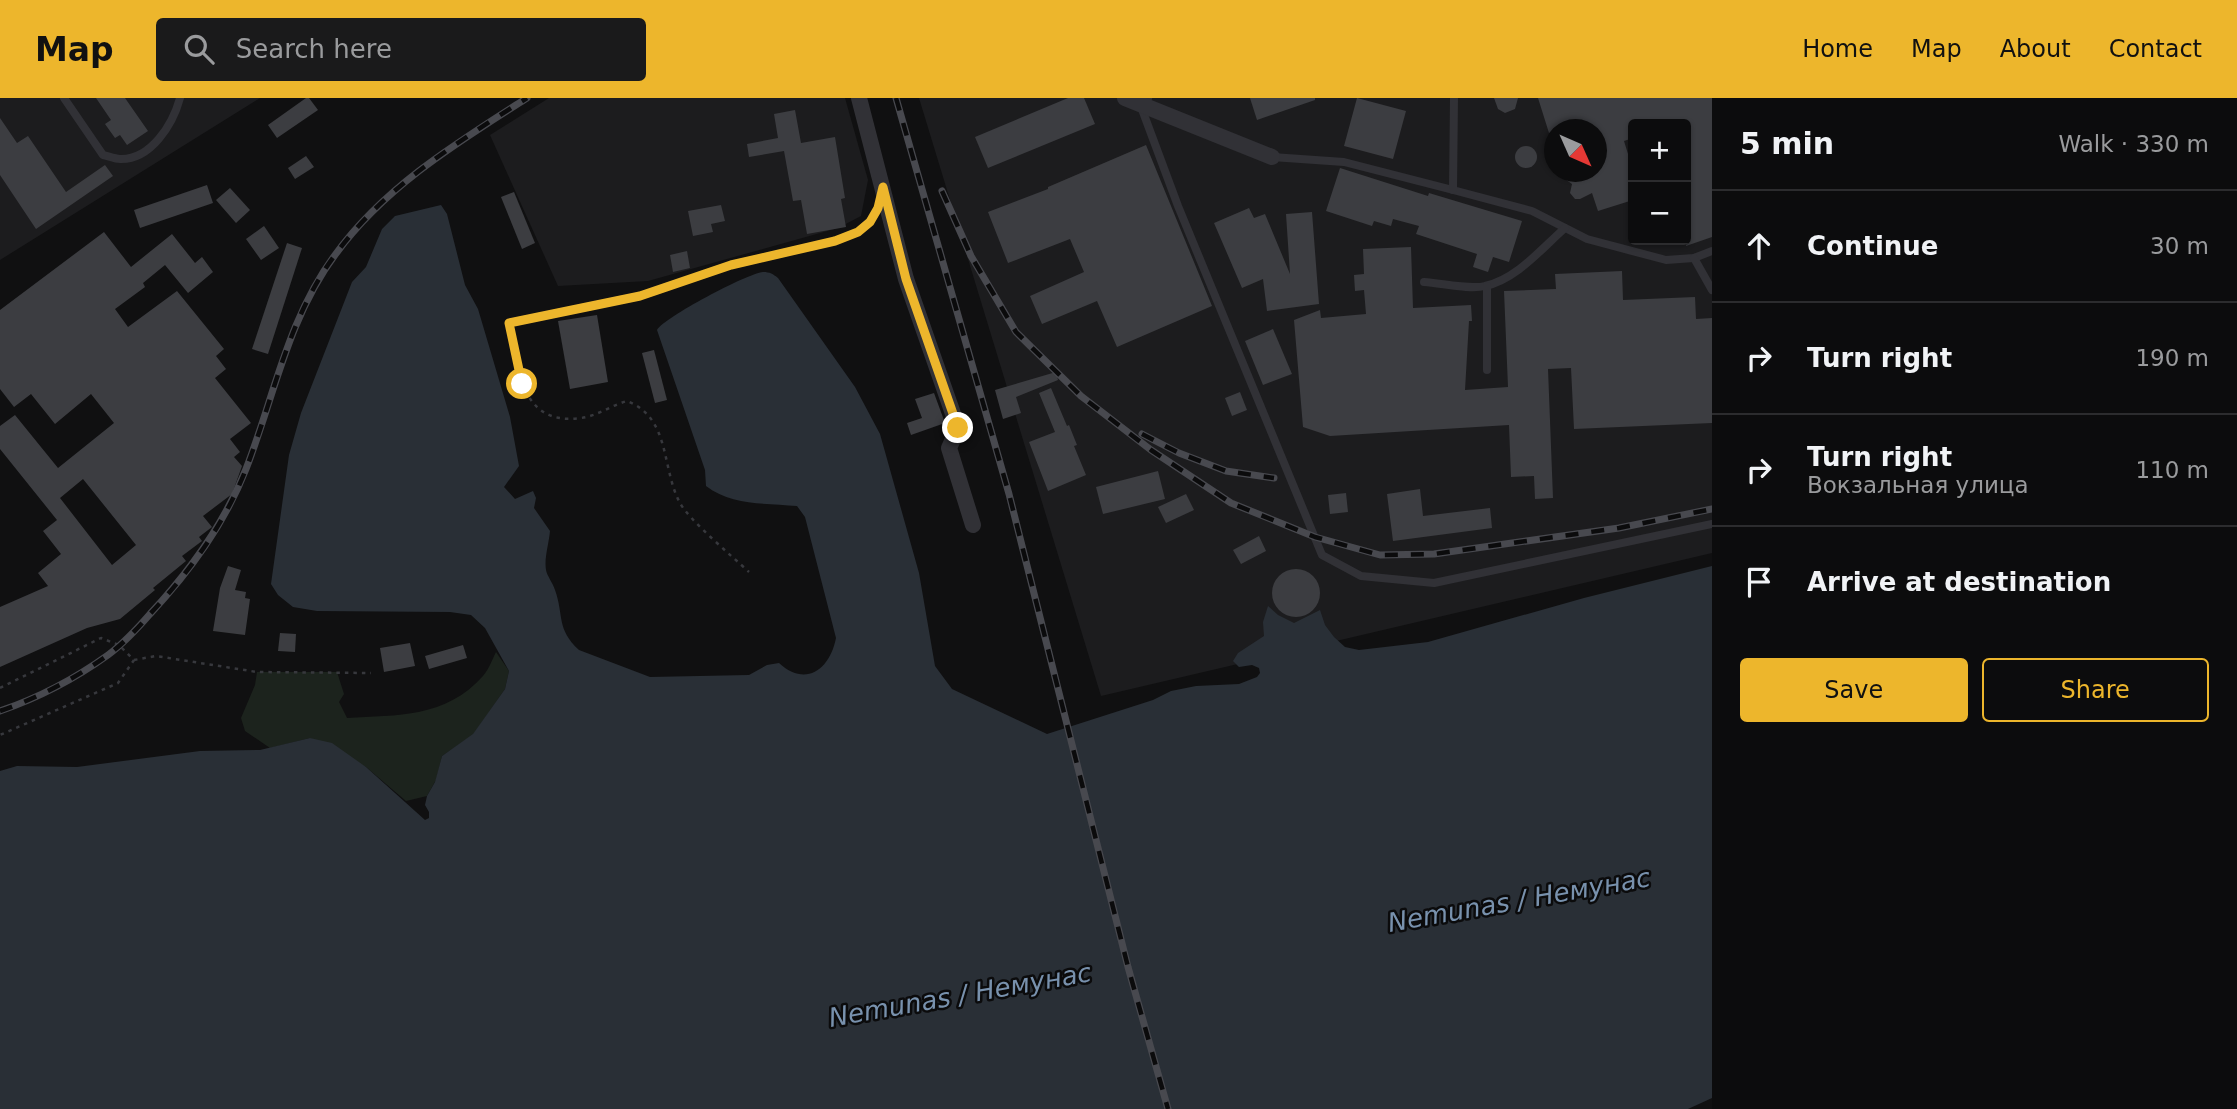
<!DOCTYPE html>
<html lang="en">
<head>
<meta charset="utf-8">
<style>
  :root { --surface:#0c0c0d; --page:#1a1a1b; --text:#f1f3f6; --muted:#9a9b9d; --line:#2c2c2e; --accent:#edb62c }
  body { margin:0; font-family:"DejaVu Sans",sans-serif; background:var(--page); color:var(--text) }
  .controls { position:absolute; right:21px; top:21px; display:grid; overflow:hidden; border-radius:7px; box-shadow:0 2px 5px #0004 }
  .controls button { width:63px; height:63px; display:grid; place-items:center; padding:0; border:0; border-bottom:2px solid var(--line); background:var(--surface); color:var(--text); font:35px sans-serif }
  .compass { position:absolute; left:1544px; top:21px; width:63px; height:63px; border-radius:50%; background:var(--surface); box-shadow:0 2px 5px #0004; rotate:135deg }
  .stop { position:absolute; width:21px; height:21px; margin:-16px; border:5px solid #edb62c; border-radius:50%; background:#fff }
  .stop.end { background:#edb62c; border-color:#fff; box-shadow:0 2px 7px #0008 }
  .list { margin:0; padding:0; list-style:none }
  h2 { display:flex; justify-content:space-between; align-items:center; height:91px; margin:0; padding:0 28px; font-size:30px }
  h2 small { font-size:23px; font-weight:400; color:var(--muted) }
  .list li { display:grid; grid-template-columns:46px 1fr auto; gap:21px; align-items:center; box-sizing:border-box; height:112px; padding:0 28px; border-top:2px solid var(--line) }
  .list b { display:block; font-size:26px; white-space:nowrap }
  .list p { margin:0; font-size:23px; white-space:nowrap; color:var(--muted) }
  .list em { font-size:23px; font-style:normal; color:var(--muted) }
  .actions { display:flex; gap:14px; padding:21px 28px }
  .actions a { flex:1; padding:16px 0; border:2px solid var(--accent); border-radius:7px; text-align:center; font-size:24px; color:var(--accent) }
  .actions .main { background:var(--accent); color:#111 }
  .icon { flex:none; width:38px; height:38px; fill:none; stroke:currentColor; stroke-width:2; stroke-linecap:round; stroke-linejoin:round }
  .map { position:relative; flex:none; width:1712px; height:1011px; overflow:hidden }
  header { display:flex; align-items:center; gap:42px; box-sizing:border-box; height:98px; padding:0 35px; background:var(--accent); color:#111 }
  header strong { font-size:33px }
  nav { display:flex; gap:38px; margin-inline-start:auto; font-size:24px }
  .search { width:490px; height:63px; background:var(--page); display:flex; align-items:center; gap:18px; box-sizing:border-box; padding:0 24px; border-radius:7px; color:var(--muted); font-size:26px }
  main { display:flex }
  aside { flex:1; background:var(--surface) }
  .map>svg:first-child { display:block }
  .built { fill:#1c1c1e; fill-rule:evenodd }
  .green { fill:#1c231d }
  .water { fill:#292f36 }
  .building { fill:#3c3d41; fill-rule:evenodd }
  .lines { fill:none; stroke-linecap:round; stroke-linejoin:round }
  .path { stroke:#37383d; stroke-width:2.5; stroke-dasharray:3.5 5; stroke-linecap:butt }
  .lane { stroke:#313136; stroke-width:8 }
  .street { stroke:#313136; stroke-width:16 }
  .rail-casing { stroke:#48494f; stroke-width:7 }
  .rail { stroke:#0b0b0c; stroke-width:4.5; stroke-dasharray:13; stroke-linecap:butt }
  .route { stroke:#edb62c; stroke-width:9 }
  .labels { text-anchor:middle; stroke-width:5; stroke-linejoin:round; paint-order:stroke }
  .water-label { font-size:26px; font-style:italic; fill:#7891ad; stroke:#0b0b0c }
</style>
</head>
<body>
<header>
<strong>Map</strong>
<div class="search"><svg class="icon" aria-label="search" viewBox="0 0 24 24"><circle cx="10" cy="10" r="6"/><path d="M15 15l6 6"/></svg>Search here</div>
<nav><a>Home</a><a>Map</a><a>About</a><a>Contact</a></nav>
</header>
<main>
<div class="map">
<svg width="1712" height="1011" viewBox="0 0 1712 1011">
  <rect width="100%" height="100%" fill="#101011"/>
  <g class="built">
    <polygon points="0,0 260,0 0,162"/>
    <polygon points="549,0 845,0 868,82 861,118 838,130 648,183 558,188 490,37"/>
    <path d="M919,0h793v455l-611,143zM1633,26h53v116h-53zM1554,32h42v42h-42z"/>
  </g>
  <path class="green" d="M496,554l13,19 -4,18 -32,46 -31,21 -6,24 -9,16 -21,5 -40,-34 -56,-29 -40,10 -25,-17 -4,-13 14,-33 2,-13h80l7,22 -5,8 8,16c50,-3 99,0 136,-42 6,-7 9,-16 13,-24z"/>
  <path class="water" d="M441,107l6,9 18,71 13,24 32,108 9,49 -15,21 11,12 18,-8 3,7 -2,10 16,23c-1,12 -6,27 -4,39 1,6 7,13 9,20 9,25 1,39 24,60l71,27 99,-2 18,-10 12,-2c27,25 51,6 57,-25l-31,-121 -8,-11c-31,-3 -65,0 -91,-20l-1,-16 -48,-140c8,-13 89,-56 106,-58 7,0 10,2 15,6l77,109 25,47 39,139 16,93 17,23 95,45 106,-34 18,-9 25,-5 43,-2 18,-7 3,-4 -1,-5 -7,-3 -13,2 -6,-6 5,-8 26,-17 -1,-14 5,-16 10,9 16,8 26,-13 5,15 9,12 11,10 14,3 69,-8 156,-44 128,-32v532l-24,11h-1688v-338l17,-5 60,1 123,-16 60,-1 50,-12 22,5 34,24 59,53 4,-2v-6l-4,-7 2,-9 8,-14 7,-26 31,-22 32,-45 4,-18 -24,-43 -14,-13 -21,-3 -133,-1 -24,-4 -15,-12 -7,-11 18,-129 12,-42 51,-131 14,-15 16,-38 13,-13z"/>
  <g class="building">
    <polygon points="96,0 125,0 148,33 127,47 120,37 115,40 105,26 111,22"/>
    <polygon points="306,0 309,0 318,12 277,40 268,27"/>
    <polygon points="1068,0 1084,0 1095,26 988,70 975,39"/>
    <polygon points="1250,0 1315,0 1315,2 1257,22"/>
    <polygon points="1357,0 1406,13 1393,61 1344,48"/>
    <polygon points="1494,0 1518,0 1515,11 1505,15 1498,11"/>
    <polygon points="1538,0 1712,0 1712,139 1686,148 1686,26 1633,26 1633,40 1624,43 1633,72 1633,102 1598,113 1592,95 1580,101 1575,101 1570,95 1572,86 1555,74 1597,74 1597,32 1571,32 1570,28 1549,35"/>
    <polygon points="795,12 801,45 835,39 845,100 841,101 846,129 807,136 801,102 793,103 784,53 749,59 747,46 778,40 774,16"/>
    <polygon points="0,20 17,45 28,38 66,94 105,67 113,78 36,131 0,77"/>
    <polygon points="1146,47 1212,208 1117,249 1097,203 1042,226 1030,198 1084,174 1070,141 1008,165 988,114 1048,91 1048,89"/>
    <circle cx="1526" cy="59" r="11"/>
    <polygon points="306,58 314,69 295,81 288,70"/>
    <polygon points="1340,70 1428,98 1429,95 1522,123 1509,164 1493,159 1488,174 1473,169 1477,156 1416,136 1419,128 1393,121 1391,128 1374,123 1372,128 1326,113"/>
    <polygon points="207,87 213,105 140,130 134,112"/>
    <polygon points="230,90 250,112 236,125 216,102"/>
    <polygon points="514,94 535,145 522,151 501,99"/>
    <polygon points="721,107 725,123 711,126 713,134 693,138 688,113"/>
    <polygon points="1249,110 1254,120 1265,116 1290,176 1286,116 1312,114 1319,206 1267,213 1263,181 1242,190 1214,125"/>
    <polygon points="264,128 279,150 261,162 246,141"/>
    <path d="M104,134l27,35 41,-33 23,29 7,-6 11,15 -25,21 -23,-28 -22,18 2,4 -30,22 13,18 49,-36 47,58 -8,7 10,13 -11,9 36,45 -21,16 10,13 -6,5 8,9 -10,28 -29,22 9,11 -13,10 3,4 -20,15 4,5 -33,27 2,2 -35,29 -33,9 -87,39v-60l48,-21 -10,-13 23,-19 -18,-23 14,-11 -57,-71v-23l15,-11 43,53 56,-45 -23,-29 -36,30 -24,-30 -17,13 -14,-18v-79zM83,381l53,66 -24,20 -52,-67z"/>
    <polygon points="287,145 302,150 268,256 252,251"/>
    <polygon points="1411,149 1413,210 1471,207 1472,223 1469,223 1465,292 1508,289 1504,193 1556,191 1555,176 1622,173 1623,202 1695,199 1696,221 1712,220 1712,325 1574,331 1571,270 1548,271 1553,400 1535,401 1534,378 1511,379 1509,327 1330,338 1303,329 1294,222 1320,212 1321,220 1366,216 1364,192 1355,193 1354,177 1364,176 1363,151"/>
    <polygon points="687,153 690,170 673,174 670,157"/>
    <polygon points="597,217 608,284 570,291 558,223"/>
    <polygon points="1273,231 1292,276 1263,287 1245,243"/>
    <polygon points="654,252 667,302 655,305 642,255"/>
    <polygon points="1056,274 1058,282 1016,299 1021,315 1003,321 995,292"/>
    <polygon points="1051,290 1067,328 1069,327 1077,347 1074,348 1086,377 1048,393 1029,344 1055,334 1039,295"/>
    <polygon points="1240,294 1247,312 1232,318 1225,300"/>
    <polygon points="934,295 945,325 911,337 907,325 922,320 915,301"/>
    <polygon points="1158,373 1165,401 1103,416 1096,389"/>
    <polygon points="1420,391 1423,418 1490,410 1492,430 1393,443 1387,396"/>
    <polygon points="1346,395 1348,414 1330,416 1328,397"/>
    <polygon points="1186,396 1194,412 1166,425 1158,409"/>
    <polygon points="1259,438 1266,453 1241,466 1233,452"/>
    <polygon points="228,468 241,472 235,492 246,494 245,500 250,501 245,537 213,533 220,490"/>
    <circle cx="1296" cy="495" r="24"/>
    <polygon points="280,535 296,536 295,554 278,553"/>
    <polygon points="410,545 415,568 384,574 380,550"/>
    <polygon points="463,547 467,560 429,571 425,558"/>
  </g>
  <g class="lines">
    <g class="path">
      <path d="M511,235c8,41 12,93 70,85 16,-2 31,-13 46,-17 44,17 34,67 53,102 9,17 53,54 69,69"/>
      <polyline points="134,562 156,558 257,574 371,575"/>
      <polyline points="0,590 101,540 119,547 134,562 118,585 0,637"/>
    </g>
    <g class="lane">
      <path d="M64,0l39,57c5,1 12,4 17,4 31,1 53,-35 60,-61"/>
      <polyline points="1148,0 1140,6 1178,108 1322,457 1361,478 1434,485 1712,426"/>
      <polyline points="1272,59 1344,64 1453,92 1532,113 1587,141 1666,162 1694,160 1712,153"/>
      <polyline points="1453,92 1454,0"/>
      <polyline points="1694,160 1712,192"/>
      <path d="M1424,184c17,1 46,8 61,4 32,-7 57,-38 80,-58"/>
      <polyline points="1487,188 1487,272"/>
      <polyline points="509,225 640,198 731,167 835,143 858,134 870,123 879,110 881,99"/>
    </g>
    <g class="street">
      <polyline points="859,0 906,181 958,330 949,350 973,427"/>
      <polyline points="1125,0 1272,59"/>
    </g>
    <g class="rail-casing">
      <g id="rail">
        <polyline points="896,0 1009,396 1128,869 1168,1011"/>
        <polyline points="942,93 971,158 1016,234 1081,298 1151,352 1231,405 1315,439 1380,457 1434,456 1619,430 1712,411"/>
        <polyline points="1142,336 1179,355 1226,373 1274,380"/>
        <path d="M0,613c38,-13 76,-33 108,-56 16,-12 29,-26 42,-41 40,-43 74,-89 96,-145 28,-72 42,-151 89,-214 49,-68 123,-113 192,-157"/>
      </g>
    </g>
    <use href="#rail" class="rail"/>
  </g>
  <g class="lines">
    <polyline class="route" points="522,286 509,225 640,198 731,167 835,143 858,134 870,124 878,110 883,89 906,181 958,330"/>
  </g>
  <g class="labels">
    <g class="water-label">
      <text transform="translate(1519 802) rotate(-10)" y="9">Nemunas / Немунас</text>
      <text transform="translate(960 897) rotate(-10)" y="9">Nemunas / Немунас</text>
    </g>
  </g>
</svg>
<div class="controls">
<button>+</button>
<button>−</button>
</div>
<svg class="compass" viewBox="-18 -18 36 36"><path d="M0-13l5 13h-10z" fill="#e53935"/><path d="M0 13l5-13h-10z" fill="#9a9b9d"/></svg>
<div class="stop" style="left:522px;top:286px"></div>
<div class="stop end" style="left:958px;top:330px"></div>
</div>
<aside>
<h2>5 min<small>Walk · 330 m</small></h2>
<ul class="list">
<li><svg class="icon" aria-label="ahead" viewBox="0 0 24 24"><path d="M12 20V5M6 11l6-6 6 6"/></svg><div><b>Continue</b></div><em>30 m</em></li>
<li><svg class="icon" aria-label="right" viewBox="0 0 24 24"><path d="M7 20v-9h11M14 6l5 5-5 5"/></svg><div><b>Turn right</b></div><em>190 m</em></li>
<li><svg class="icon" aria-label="right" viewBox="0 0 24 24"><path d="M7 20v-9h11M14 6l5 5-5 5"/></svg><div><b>Turn right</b><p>Вокзальная улица</p></div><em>110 m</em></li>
<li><svg class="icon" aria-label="arrive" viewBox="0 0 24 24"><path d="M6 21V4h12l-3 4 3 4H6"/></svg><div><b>Arrive at destination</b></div></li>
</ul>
<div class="actions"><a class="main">Save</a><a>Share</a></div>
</aside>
</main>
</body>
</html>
